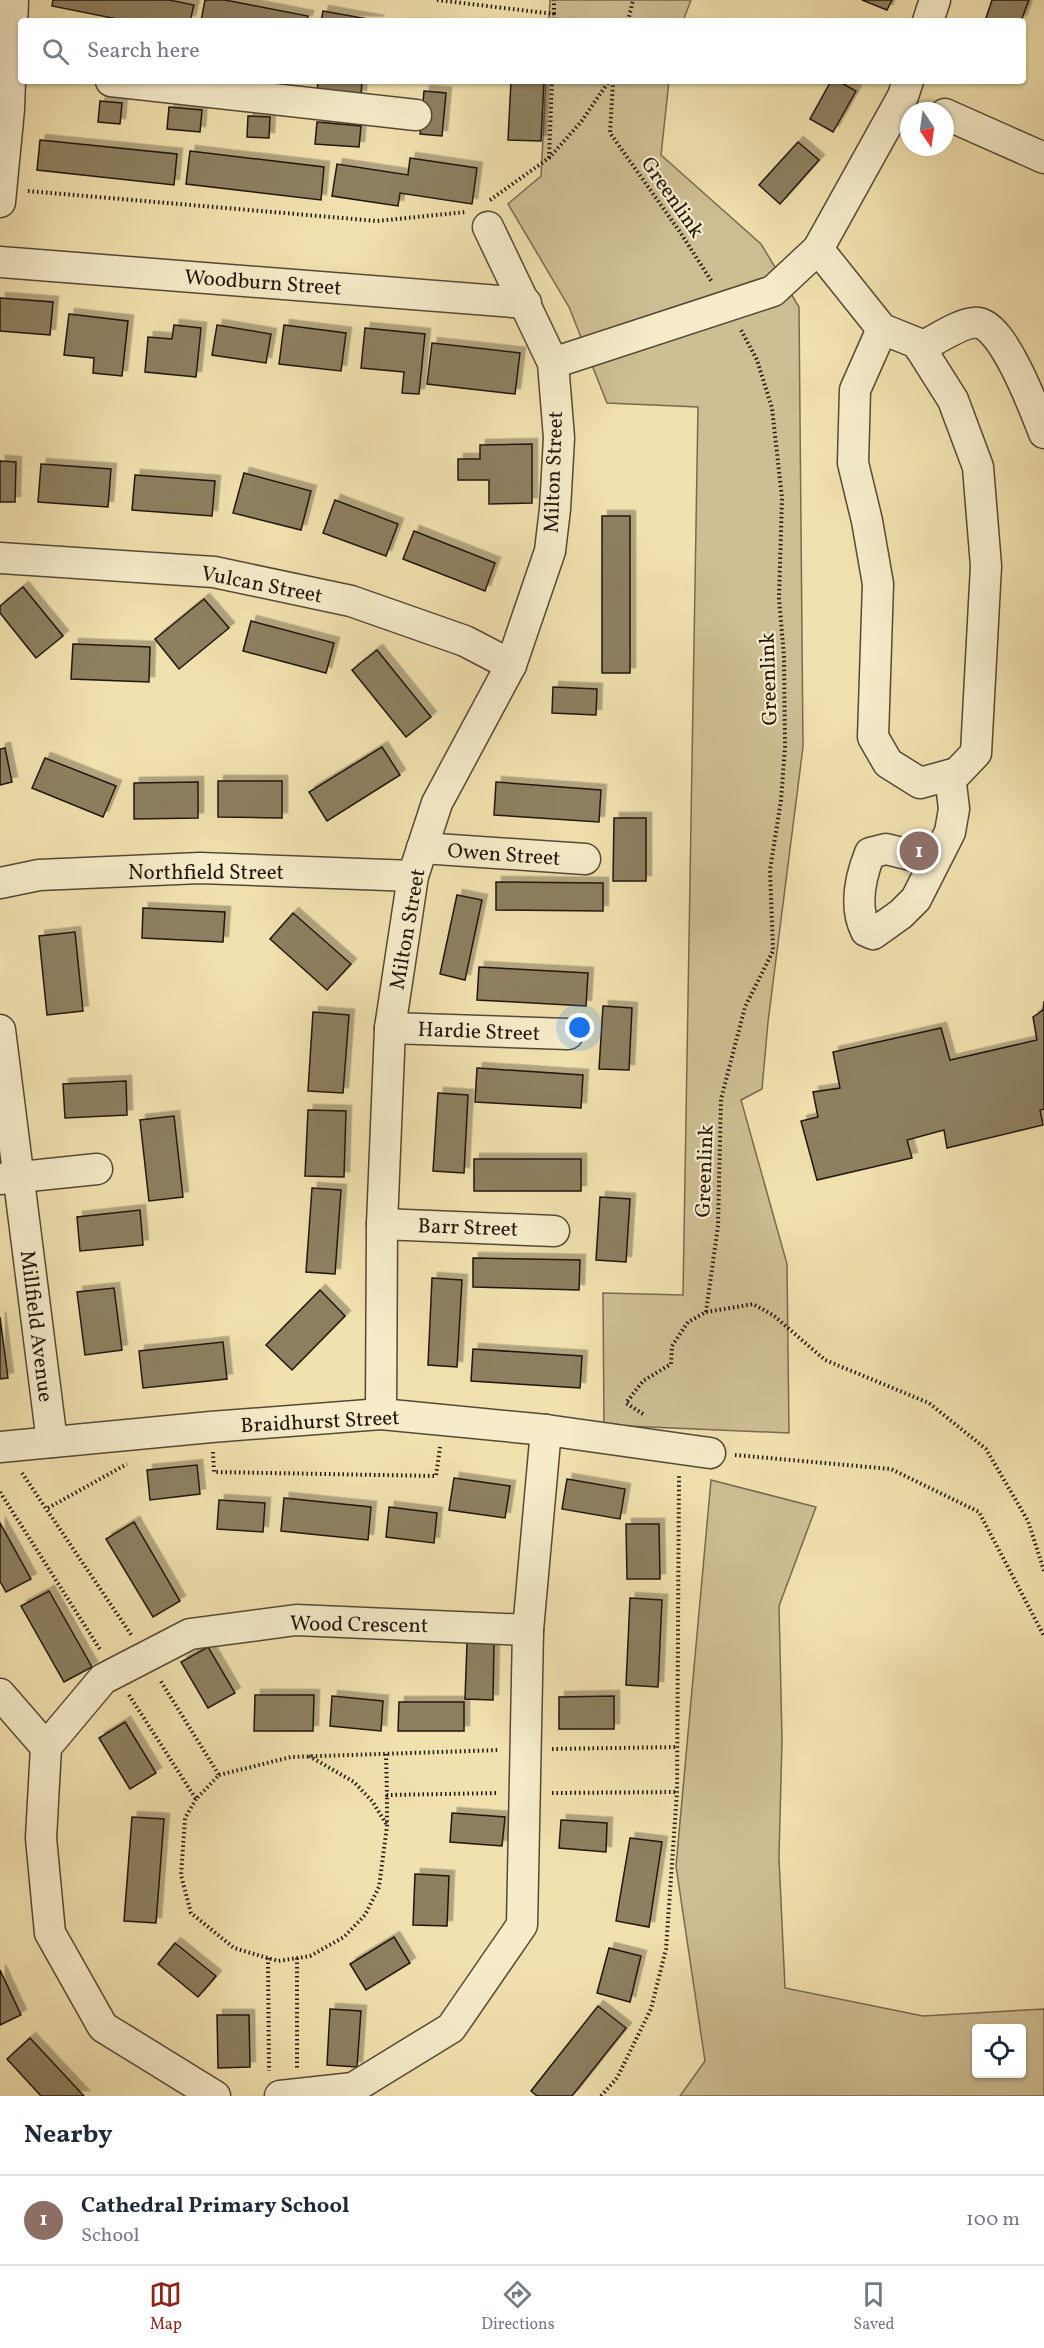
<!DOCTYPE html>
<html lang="en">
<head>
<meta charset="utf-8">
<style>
  :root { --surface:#fff; --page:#f2f2f3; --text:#1f2937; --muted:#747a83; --line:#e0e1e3; --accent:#8f2418 }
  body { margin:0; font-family:Vollkorn,serif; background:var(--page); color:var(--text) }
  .controls { position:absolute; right:18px; bottom:18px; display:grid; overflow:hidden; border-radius:6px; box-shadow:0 2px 4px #0004 }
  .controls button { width:54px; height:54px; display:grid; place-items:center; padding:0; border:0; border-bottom:2px solid var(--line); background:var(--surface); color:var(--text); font:30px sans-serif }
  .compass { position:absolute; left:900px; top:102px; width:54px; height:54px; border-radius:50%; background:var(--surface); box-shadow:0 2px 4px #0004; rotate:167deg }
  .you { position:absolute; left:580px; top:1028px; width:21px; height:21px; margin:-15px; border:4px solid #fff; border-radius:50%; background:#1a73e8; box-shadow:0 0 0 9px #1a73e833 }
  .badge { display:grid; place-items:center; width:39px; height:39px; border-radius:50%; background:var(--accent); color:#fff; font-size:20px; font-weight:700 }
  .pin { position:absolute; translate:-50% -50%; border:3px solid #fff; box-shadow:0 2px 6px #0006 }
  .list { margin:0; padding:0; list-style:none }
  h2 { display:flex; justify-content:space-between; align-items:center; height:78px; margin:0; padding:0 24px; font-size:26px }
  h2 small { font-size:20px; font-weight:400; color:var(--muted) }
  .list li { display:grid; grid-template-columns:39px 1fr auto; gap:18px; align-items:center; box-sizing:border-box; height:90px; padding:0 24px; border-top:2px solid var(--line) }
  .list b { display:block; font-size:22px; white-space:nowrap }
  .list p { margin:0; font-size:20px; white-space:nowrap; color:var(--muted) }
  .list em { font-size:20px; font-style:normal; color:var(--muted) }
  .icon { flex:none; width:33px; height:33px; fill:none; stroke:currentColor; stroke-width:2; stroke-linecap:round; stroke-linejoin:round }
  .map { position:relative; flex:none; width:1044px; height:2096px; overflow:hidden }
  .search { position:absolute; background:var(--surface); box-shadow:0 2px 4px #0004; left:18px; right:18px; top:18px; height:66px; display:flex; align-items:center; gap:15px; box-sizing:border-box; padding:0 21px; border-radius:6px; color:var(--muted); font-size:22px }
  .sheet { height:168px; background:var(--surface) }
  nav { display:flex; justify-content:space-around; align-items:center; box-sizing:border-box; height:84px; border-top:2px solid var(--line); background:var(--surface); font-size:16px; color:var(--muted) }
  nav a { display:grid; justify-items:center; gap:3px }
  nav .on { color:var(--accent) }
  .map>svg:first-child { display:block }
  .green { fill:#cebe93; stroke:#786a50; stroke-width:1.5; fill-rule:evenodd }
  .building { fill:#8d8061; stroke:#21160e; stroke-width:1.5; filter:url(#shadow) }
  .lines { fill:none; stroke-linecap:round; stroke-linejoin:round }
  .minor-casing { stroke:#554936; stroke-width:33 }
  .path { stroke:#21160e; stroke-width:4; stroke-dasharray:1.5 3; stroke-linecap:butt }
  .minor { stroke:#f6ecca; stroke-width:30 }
  .labels { text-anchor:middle; stroke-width:4.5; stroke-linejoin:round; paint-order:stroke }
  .street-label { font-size:21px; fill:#21160e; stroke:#f6ecca }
</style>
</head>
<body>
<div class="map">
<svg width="1044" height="2096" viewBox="0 0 1044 2096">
  <defs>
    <filter id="shadow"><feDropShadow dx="5.5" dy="-5.5" stdDeviation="0" flood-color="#0004"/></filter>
  </defs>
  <rect width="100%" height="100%" fill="#f1e1ae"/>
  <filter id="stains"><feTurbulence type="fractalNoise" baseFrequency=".00333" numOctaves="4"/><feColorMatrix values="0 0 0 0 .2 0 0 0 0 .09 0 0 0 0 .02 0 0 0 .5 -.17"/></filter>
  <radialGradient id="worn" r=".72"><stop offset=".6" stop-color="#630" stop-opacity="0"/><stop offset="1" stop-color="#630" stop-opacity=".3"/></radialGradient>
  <g class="green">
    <polygon points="550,0 691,0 683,21 549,21"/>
    <polygon points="546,81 669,81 661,155 761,244 799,307 803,747 768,1022 762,1089 741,1100 787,1264 789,1433 604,1425 603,1293 683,1295 698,407 607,403 569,307 508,204 541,176"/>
    <path d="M711,1480l105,27 -37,99 3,133 -3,119 6,130 138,28 121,-7v87h-364l25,-35 -29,-195zM1022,2028v46h-46v-46z"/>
  </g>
  <g class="building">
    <polygon points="53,0 169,0 194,5 190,21 127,21 52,6"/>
    <polygon points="205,0 225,0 308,16 307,21 201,21"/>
    <polygon points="862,0 892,0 887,10"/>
    <polygon points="992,0 1029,0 1021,21 985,21"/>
    <polygon points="323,11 379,21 321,21"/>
    <polygon points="318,81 362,81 361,96 317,92"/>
    <polygon points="511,81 544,81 541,141 508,140"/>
    <polygon points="831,81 838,81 856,91 833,132 810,119"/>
    <polygon points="424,91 446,93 442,136 420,134"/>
    <polygon points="100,101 122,103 120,124 98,122"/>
    <polygon points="169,107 202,110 200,132 167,129"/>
    <polygon points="248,116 270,117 269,138 247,137"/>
    <polygon points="317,122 361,126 359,147 315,144"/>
    <polygon points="40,140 177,154 174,185 37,170"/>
    <polygon points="798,142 819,160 780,204 759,185"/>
    <polygon points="190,151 324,167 321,200 186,184"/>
    <polygon points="410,158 477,168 472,204 400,193 398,206 332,196 337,164 408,175"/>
    <polygon points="0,298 53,302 50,335 0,331"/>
    <polygon points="69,314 128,321 122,376 93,373 94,358 64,355"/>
    <polygon points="174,325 201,328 196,377 145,372 148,337 172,339"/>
    <polygon points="217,325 271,334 266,363 212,355"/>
    <polygon points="284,325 346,333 341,371 279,364"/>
    <polygon points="365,328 425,334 419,394 402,393 404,372 361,368"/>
    <polygon points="432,343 520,353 515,394 427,384"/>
    <polygon points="532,444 532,503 489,504 489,480 458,480 458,459 480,459 480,445"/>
    <polygon points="0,461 16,462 15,502 0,502"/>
    <polygon points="41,464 111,469 108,507 38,502"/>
    <polygon points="244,473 311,491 301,530 233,513"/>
    <polygon points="135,475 215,481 212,516 132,510"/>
    <polygon points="335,500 398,524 386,556 323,533"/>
    <rect x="602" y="516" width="28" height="157"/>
    <polygon points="414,531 495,563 485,591 403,559"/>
    <polygon points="23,587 63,636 36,658 0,613 0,606"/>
    <polygon points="204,599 229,628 179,669 155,639"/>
    <polygon points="251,621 334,643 326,673 243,651"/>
    <polygon points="73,644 150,647 149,682 71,679"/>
    <polygon points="377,650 431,717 406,737 352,670"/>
    <polygon points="553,687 597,689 596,715 552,713"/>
    <polygon points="382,747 400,775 327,821 309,792"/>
    <polygon points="5,748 12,782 0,785 0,749"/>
    <polygon points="45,758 116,786 103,817 32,788"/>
    <polygon points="218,781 282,781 282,818 218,817"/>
    <polygon points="198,782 198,818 134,819 134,783"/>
    <polygon points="496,782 601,790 599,822 494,815"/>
    <polygon points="614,818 646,818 646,881 613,881"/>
    <polygon points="496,882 603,883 603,911 496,910"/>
    <polygon points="457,895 482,900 465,980 440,974"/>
    <polygon points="143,908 225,912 223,942 142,938"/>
    <polygon points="293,913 351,964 327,990 270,939"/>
    <polygon points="75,932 83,1011 47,1015 39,936"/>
    <polygon points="479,967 588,973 586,1006 477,1000"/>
    <polygon points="1044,1001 1044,1109 1040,1110 1043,1125 947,1148 944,1130 907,1140 912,1158 817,1180 801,1121 818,1117 813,1092 840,1088 833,1052 941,1028 950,1060 1037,1040 1033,1017 1043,1010"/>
    <polygon points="603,1006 632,1008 629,1070 599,1069"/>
    <polygon points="313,1012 349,1015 343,1093 308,1091"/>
    <polygon points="477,1068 583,1075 581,1108 475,1102"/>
    <polygon points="126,1081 127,1115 65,1118 63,1084"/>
    <polygon points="438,1093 468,1095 464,1173 433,1171"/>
    <polygon points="308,1110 346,1111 344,1177 305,1176"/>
    <polygon points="174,1116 183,1197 149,1201 140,1120"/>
    <rect x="474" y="1159" width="107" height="32"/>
    <polygon points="312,1188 341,1190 335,1274 306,1272"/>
    <polygon points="600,1197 630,1199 626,1262 596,1260"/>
    <polygon points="140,1210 143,1245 80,1251 77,1217"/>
    <polygon points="473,1258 580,1260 579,1290 473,1287"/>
    <polygon points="432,1278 462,1280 457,1367 428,1365"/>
    <polygon points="114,1288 122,1350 85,1355 77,1292"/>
    <polygon points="320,1290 345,1316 292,1370 266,1345"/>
    <polygon points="0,1317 8,1378 0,1379"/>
    <polygon points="223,1342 227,1379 143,1388 139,1351"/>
    <polygon points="473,1349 582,1356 580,1388 471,1381"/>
    <polygon points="197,1465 200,1494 150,1500 147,1470"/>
    <polygon points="454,1478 510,1486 505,1518 449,1510"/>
    <polygon points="567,1479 625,1489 620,1519 562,1509"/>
    <polygon points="284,1498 371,1507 368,1540 281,1531"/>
    <polygon points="219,1500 265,1503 263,1532 217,1529"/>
    <polygon points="389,1507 437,1513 434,1543 386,1537"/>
    <polygon points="134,1522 180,1601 153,1617 106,1539"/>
    <polygon points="0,1523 31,1579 6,1592 0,1581"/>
    <polygon points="626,1524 659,1524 660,1579 627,1579"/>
    <polygon points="49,1591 92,1667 64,1682 21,1606"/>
    <polygon points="630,1598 662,1600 658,1687 626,1685"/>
    <polygon points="467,1643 494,1643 493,1700 465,1699"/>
    <polygon points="208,1647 235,1693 208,1708 181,1662"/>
    <polygon points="255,1695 314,1695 313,1731 254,1731"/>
    <polygon points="332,1696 383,1701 381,1731 330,1726"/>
    <polygon points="614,1696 614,1729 559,1729 559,1697"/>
    <polygon points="399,1702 464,1702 464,1731 398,1731"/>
    <polygon points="125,1722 156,1773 130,1789 99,1738"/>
    <polygon points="452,1813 505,1817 502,1846 450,1842"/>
    <polygon points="132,1817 164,1819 156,1923 124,1921"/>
    <polygon points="561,1820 607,1823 606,1852 559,1848"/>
    <polygon points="630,1838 662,1842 649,1927 616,1921"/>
    <polygon points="415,1874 449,1876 447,1926 413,1925"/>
    <polygon points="394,1937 410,1963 366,1990 350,1964"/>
    <polygon points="175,1943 216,1976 198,1997 158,1964"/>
    <polygon points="609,1948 641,1956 630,2002 597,1993"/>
    <polygon points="0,1970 21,2015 0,2025"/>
    <polygon points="598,2006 626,2028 572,2096 537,2096 531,2091"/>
    <polygon points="330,2009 361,2011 357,2067 327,2065"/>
    <polygon points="217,2015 249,2015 250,2067 218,2068"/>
    <polygon points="30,2038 84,2096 41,2096 7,2059"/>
  </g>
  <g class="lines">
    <g class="minor-casing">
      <g id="minor">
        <polyline points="928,21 935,0"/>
        <polyline points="111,81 416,115"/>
        <polyline points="945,114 1044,158"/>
        <polyline points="0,202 9,109 13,0"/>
        <polyline points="818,249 882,329 917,343 953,400 978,467 986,566 976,753 957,773 920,783 888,763 873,737 878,584 867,521 853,463 855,390 882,329"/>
        <polyline points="0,262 526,303"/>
        <path d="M920,348c14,-7 44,-28 59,-25 25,4 56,87 65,110"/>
        <polyline points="553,363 773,291 818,249 903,96 908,81"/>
        <polyline points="0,558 214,572 351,601 465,641 511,665"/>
        <polyline points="422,848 585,859"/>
        <path d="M935,861l-49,-12 -16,4c-10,25 -16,54 -4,78l7,3 28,-20 15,-15 34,-67 4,-23 -4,-34"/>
        <polyline points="0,883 39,875 200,868 413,876"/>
        <polyline points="390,1028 568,1034"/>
        <polyline points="0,1030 52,1442"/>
        <polyline points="0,1179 97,1169"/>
        <polyline points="382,1224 554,1231"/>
        <polyline points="381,1414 382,1224 390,1028 413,876 437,803 511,665 550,551 555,509 559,438 553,363 488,227"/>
        <polyline points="0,1447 211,1427 381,1414 546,1430 710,1453"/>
        <polyline points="0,1694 46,1747"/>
        <polyline points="215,2096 103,2027 50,1933 41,1838 46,1747 103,1679 190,1634 296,1620 528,1630"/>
        <polyline points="280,2096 353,2088 451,2028 522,1925 528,1630 546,1430"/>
      </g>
    </g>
    <g class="path">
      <polyline points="437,0 554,14 554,21"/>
      <polyline points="554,14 554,0"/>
      <polyline points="628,21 633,0"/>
      <polyline points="613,81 610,133 680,232 712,282"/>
      <polyline points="549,158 552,81"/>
      <polyline points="28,191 377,221 466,212"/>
      <polyline points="490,200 549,158 581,122 609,81"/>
      <polyline points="706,1312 718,1226 721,1099 745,1007 773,951 770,870 781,800 785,747 784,657 779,598 782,498 772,408 757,360 741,330"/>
      <polyline points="643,1414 626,1403 643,1381 671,1364 672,1346 688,1322 706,1312 753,1304 773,1315 825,1360 929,1403 986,1449 1028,1521 1044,1571"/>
      <polyline points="213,1452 214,1472 436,1476 440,1447"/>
      <polyline points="735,1455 891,1469 979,1512 1044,1636"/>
      <polyline points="22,1473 132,1636"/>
      <polyline points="0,1492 101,1651"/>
      <polyline points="48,1508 127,1464"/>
      <polyline points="129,1695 196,1799 219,1775 160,1680"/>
      <polyline points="552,1749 677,1747"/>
      <polyline points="386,1754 387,1795 499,1793"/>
      <polyline points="309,1756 354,1782 372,1801 387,1825"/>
      <polyline points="219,1775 291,1757 500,1750"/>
      <polyline points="552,1793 677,1792"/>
      <polyline points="196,1799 185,1818 181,1875 191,1913 234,1948 278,1961 310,1956 344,1937 365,1915 379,1887 387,1826 387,1795"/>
      <polyline points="268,1958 269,2071"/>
      <polyline points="297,1958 297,2068"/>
      <polyline points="601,2096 617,2078 651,2009 666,1949 677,1792 679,1476"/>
    </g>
    <use href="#minor" class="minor"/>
  </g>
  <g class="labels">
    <g class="street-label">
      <text transform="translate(673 197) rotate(55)" y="7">Greenlink</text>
      <text transform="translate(263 282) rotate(4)" y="7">Woodburn Street</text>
      <text transform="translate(553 472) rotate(-88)" y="7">Milton Street</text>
      <text transform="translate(262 584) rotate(11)" y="7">Vulcan Street</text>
      <text transform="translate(768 679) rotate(-92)" y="7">Greenlink</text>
      <text transform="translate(504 854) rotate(4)" y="7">Owen Street</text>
      <text x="206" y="879">Northfield Street</text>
      <text transform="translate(407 929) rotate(-80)" y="7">Milton Street</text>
      <text transform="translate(479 1031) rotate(2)" y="7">Hardie Street</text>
      <text transform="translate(704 1171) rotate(-88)" y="7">Greenlink</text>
      <text transform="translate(468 1227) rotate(2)" y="7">Barr Street</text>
      <text transform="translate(37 1326) rotate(83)" y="7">Millfield Avenue</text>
      <text transform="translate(320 1421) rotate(-3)" y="7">Braidhurst Street</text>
      <text transform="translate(359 1624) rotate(1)" y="7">Wood Crescent</text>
    </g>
  </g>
  <rect width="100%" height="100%" filter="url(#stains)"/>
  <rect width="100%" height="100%" fill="url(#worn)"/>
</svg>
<div class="controls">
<button><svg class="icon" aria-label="locate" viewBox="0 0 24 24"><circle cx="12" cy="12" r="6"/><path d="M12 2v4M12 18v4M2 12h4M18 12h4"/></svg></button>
</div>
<svg class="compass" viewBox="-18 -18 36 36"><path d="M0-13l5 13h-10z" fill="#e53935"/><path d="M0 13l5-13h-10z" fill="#747a83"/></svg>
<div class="you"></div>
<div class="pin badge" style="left:919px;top:851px;background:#8d6e63">1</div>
<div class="search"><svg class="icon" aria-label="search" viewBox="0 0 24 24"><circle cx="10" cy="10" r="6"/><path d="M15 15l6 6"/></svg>Search here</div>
</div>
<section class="sheet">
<h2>Nearby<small></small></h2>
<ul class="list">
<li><span class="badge" style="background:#8d6e63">1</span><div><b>Cathedral Primary School</b><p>School</p></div><em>100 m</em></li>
</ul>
</section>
<nav>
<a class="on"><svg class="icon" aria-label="map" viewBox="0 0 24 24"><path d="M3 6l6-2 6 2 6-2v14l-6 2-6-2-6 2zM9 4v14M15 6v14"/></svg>Map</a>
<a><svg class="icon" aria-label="directions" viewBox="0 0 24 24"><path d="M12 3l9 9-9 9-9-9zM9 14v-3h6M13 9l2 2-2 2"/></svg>Directions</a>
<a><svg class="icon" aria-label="saved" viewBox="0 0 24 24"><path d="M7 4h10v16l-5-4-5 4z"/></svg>Saved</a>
</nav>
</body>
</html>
